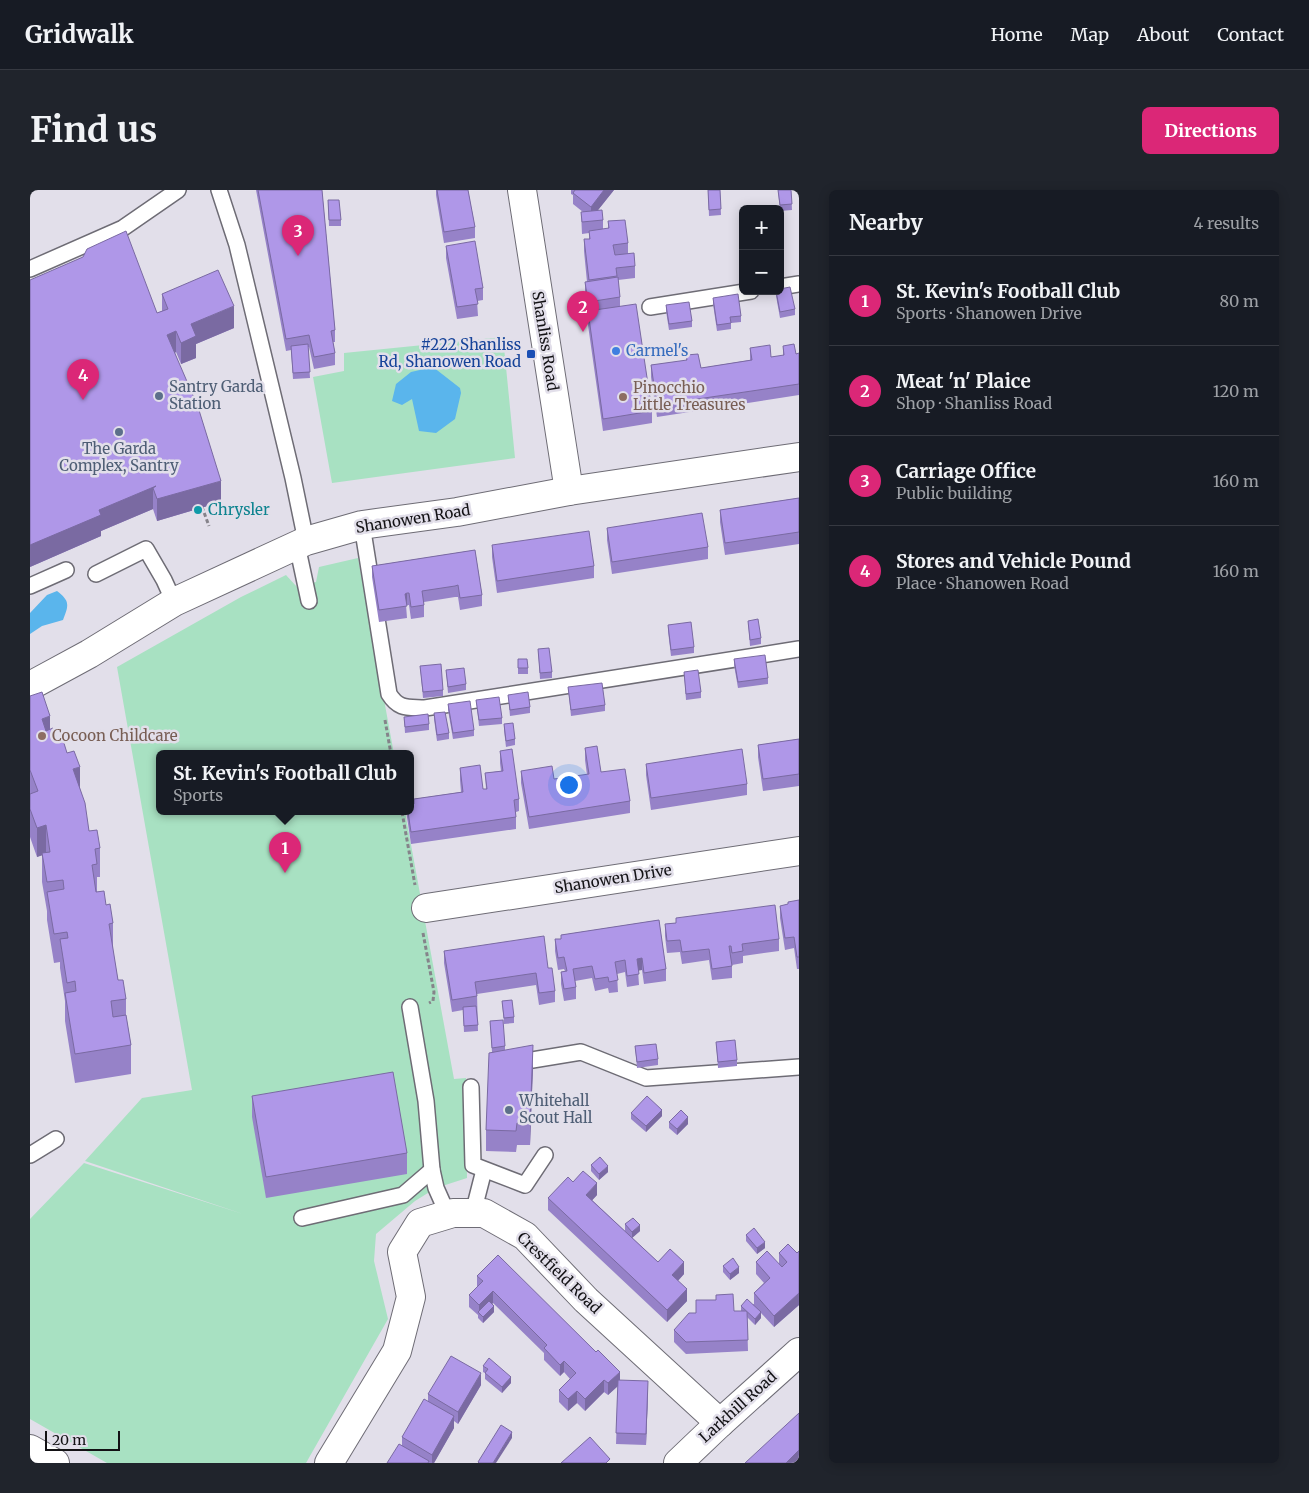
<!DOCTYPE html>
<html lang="en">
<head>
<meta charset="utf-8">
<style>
  :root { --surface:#171b24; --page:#20242c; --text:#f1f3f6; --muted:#9ea1a6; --line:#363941; --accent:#db2777 }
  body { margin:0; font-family:Merriweather,serif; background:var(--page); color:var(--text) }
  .controls { position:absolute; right:15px; top:15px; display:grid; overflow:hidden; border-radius:8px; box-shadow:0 2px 12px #0003 }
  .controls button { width:45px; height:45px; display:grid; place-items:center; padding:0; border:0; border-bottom:1px solid var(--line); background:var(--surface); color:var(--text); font:25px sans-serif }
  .scale { position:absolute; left:15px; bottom:12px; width:75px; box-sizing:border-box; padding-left:5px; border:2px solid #131215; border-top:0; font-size:14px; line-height:18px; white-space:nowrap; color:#131215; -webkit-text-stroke:4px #e2dfea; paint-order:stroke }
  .you { position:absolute; left:538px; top:594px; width:18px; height:18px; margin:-12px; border:4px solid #fff; border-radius:50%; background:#1a73e8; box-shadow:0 0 0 8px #1a73e833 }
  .badge { display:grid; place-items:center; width:32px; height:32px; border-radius:50%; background:var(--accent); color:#fff; font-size:16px; font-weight:700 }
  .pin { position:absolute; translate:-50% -41px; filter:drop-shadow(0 1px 2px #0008) }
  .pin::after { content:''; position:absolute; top:26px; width:18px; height:15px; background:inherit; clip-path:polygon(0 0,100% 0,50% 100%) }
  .popup { position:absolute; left:126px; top:560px; width:258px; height:65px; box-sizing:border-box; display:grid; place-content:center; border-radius:8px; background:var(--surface); filter:drop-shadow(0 1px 4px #0005); font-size:16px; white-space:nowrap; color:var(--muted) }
  .popup b { font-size:19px; color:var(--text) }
  .popup::after { content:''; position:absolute; left:50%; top:100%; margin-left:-10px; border:10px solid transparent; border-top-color:var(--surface) }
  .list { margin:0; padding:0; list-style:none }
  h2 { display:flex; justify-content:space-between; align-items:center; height:65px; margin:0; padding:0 20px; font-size:21px }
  h2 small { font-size:16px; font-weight:400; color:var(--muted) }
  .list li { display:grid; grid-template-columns:32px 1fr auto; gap:15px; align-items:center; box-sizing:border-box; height:90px; padding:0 20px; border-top:1px solid var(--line) }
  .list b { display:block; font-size:19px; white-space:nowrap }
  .list p { margin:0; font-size:16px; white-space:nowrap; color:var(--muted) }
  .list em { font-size:16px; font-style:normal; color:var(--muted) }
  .map { position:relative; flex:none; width:769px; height:1273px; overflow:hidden; border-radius:8px }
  header { display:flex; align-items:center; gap:30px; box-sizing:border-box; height:70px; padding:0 25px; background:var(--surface); border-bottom:1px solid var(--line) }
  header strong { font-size:24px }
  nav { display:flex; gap:28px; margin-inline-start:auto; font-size:18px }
  .intro { display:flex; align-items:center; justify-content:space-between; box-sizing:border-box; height:120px; padding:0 30px }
  h1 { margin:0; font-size:35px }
  .button { padding:12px 22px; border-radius:8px; background:var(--accent); color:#fff; font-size:18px; font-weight:700 }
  main { display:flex; gap:30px; padding:0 30px }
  aside { flex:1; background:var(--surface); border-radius:8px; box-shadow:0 2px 12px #0003 }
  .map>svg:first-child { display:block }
  .green { fill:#a8e1c2 }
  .water { fill:#5ab5ec }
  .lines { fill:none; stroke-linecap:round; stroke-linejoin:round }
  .lane-casing { stroke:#6e6c75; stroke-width:18 }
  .street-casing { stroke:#6e6c75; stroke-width:30 }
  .path { stroke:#85838a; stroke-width:3; stroke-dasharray:4 2.5; stroke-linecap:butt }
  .lane { stroke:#fff; stroke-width:15 }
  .street { stroke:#fff; stroke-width:28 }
  .wall { fill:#9682c8 }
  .shaded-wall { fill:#7a6aa2 }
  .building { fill:#af97e8; stroke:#7a6aa2 }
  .shop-dot { fill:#3f7fe0; stroke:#e2dfea; stroke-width:2 }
  .transit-dot { fill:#1a4fb4; stroke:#e2dfea; stroke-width:2 }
  .service-dot { fill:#5c6f8a; stroke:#e2dfea; stroke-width:2 }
  .education-dot { fill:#8d6e63; stroke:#e2dfea; stroke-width:2 }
  .culture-dot { fill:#0f9aa8; stroke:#e2dfea; stroke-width:2 }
  .labels { text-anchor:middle; stroke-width:5; stroke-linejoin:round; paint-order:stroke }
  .street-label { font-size:15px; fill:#131215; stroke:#e2dfea }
  .transit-label { font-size:15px; fill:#164399; stroke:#e2dfea; text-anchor:end }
  .shop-label { font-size:15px; fill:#366cbe; stroke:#e2dfea; text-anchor:start }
  .service-label { font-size:15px; fill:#4e5e75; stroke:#e2dfea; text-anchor:start }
  .education-label { font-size:15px; fill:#785e54; stroke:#e2dfea; text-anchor:start }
  .culture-label { font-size:15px; fill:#0d838f; stroke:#e2dfea; text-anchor:start }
</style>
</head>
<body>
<header>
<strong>Gridwalk</strong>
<nav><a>Home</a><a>Map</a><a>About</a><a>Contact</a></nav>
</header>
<div class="intro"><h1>Find us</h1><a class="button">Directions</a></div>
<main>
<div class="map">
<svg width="769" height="1273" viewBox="0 0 769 1273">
  <rect width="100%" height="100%" fill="#e2dfea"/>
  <g class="green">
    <polygon points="473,147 485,268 302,293 283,187 314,181 314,163"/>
    <polygon points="328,368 364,564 130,564 130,622 375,622 424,889 436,888 437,988 406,998 385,1011 346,1044 344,1071 358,1129 276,1273 77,1273 0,1229 0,1029 54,973 213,1024 55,971 112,908 162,900 87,477 211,407 256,385 267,397 286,392 289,377"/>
  </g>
  <g class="water">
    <polygon points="403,177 430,198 431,203 425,229 406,243 389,241 382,209 372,215 362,211 366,194 381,182"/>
    <path d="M27,401c13,10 12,14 6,29l-21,6 -12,8v-21l17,-18z"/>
  </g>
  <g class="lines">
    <g class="lane-casing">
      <g id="lane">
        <polyline points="189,0 207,55 263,288 276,351"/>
        <polyline points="0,79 93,38 148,0"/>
        <polyline points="750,97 769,94"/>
        <polyline points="620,117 721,101"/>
        <path d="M332,335l27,169c10,16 19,13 36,14l374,-59"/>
        <polyline points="267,355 279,411"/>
        <polyline points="66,384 116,359 134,390 144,412"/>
        <polyline points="0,396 36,380"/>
        <polyline points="380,817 396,911 402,980 406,998 418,1025"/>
        <polyline points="484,873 551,862 616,888 769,877"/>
        <polyline points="441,897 443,975 495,995 515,965"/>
        <polyline points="0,965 26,949"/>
        <polyline points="443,1023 454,980"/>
        <polyline points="272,1028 373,1005 402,980"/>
      </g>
    </g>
    <g class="street-casing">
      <g id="street">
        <polyline points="492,0 539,301"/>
        <polyline points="0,496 59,464 144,412 276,351 332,335 427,322 539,301 769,267"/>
        <polyline points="396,718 769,661"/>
        <polyline points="0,1259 25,1273"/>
        <polyline points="299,1273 367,1161 381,1107 372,1062 390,1033 423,1023 454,1023 495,1046 556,1110 690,1233"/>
        <polyline points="648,1273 690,1233 769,1162"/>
      </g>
    </g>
    <g class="path">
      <polyline points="172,317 179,336"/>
      <polyline points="355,530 361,564"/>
      <polyline points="372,622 385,695"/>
      <polyline points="393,743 404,802 403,811 399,813"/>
    </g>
    <use href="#lane" class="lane"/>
    <use href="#street" class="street"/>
  </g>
  <g class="wall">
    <polygon points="226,0 292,0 305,140 305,152 303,152 305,163 305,175 284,179 279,157 278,157 280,188 263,189 261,160 256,161"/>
    <polygon points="406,0 438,0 445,37 445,48 414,53 406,5"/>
    <polygon points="541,0 584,0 567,21 573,30 573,39 578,39 578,31 598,53 598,64 605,76 605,88 588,90 590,107 590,117 622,221 622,233 573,241 555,114 555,92 557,92 554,61 554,49 559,49 559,43 552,44 551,22 553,22 543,14 543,5 541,4"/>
    <polygon points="678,0 690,0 691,25 679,26"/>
    <polygon points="748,0 761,0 762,20 750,21"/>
    <polygon points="298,10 311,30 311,36 299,36"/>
    <polygon points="416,56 453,98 453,110 447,111 448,126 427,129 416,68"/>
    <polygon points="746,101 765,119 765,125 750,128 746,106"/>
    <polygon points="132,104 204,138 166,154 166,168 151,174 146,162 145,163 191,312 127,331 123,319 71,341 71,346 0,377 127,123 132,121"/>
    <polygon points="683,108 711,126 711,132 701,133 701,139 687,141 683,114"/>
    <polygon points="636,115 662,131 662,137 639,140 636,121"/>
    <polygon points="753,156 766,164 769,163 769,205 627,227 621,187 621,175 656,171 656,165 671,178 720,170 720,158 741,167 753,166"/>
    <polygon points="769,308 769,354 695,365 690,332 690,320"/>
    <polygon points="577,338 678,357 678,369 582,384 577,350"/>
    <polygon points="462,355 564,376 564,388 467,403 462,367"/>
    <polygon points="445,360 452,405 452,416 430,420 428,407 425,407 394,412 394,427 381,429 379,415 376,415 377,428 349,432 342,387 342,376"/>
    <polygon points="718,431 731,448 731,454 720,456"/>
    <polygon points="638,435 664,457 664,463 641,466 638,441"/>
    <polygon points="508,459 522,482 522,488 510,489"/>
    <polygon points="488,469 498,478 498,484 488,484"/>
    <polygon points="704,469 738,488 738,494 708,498 704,475"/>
    <polygon points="390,476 413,500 413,506 393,508"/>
    <polygon points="416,480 436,494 436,500 418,503"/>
    <polygon points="654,482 671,502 671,508 656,510"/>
    <polygon points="538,497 575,515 575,521 541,526"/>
    <polygon points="478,505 500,517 500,523 480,526"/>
    <polygon points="0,506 20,540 28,552 50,599 59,641 70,658 70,687 67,687 67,702 76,715 83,733 83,761 88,790 96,809 96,825 101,855 101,884 45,893 35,831 35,811 30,778 30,772 24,773 17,730 17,721 12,692 12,665 7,667 0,647"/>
    <polygon points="446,510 472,528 472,534 449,536"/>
    <polygon points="418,514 444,540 444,546 423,549 418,520"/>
    <polygon points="404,523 419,543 419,549 407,551 404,529"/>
    <polygon points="374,527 399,534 399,540 375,543"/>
    <polygon points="474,534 485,549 485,555 476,557 474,540"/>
    <polygon points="769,549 769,596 733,601 728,567 728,555"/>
    <polygon points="555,558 571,582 600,611 600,623 499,639 491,593 491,581 524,589 557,585 555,570"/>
    <polygon points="470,561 489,609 489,621 486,622 486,639 381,654 377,627 377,622 380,622 384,615 384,609 431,602 430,590 430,578 453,599 456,599 455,583 471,581 470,573"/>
    <polygon points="616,574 717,594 717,605 621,620 616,585"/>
    <polygon points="769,710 769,779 767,779 764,758 755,760 750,728 750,716 758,715"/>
    <polygon points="646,728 749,749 749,761 713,766 713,773 702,775 702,788 682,790 679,770 652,774 650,762 637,763 635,746 635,734 646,733"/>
    <polygon points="629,730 636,779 636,791 614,794 612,780 608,780 609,795 597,797 595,782 587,784 588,802 579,803 578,798 565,801 562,788 545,791 546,797 546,809 534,811 531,794 531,782 535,781 534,779 528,780 525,761 525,749 531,749 531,745"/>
    <polygon points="414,761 518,778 525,801 525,812 509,815 506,795 447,804 448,841 434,842 433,820 422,822 414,773"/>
    <polygon points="472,811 484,827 484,833 474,834"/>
    <polygon points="460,831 475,856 475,860 503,876 500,955 487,955 486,962 456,961 456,940 462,862"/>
    <polygon points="686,852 707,870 707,876 688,878"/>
    <polygon points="605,856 628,869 628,875 607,878"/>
    <polygon points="222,906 377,963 377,984 236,1008 222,927"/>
    <polygon points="601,923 632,926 616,942 601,929"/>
    <polygon points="639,932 658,934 647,945 639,938"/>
    <polygon points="561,975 578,982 569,990 561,981"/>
    <polygon points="543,992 567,1005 562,1010 628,1072 654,1084 648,1091 657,1111 637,1132 518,1020 518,1008"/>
    <polygon points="595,1034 610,1041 602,1048 595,1041"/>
    <polygon points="716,1045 735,1058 727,1064 716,1051"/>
    <polygon points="769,1061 769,1115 744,1137 731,1123 731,1128 725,1135 717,1127 718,1161 656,1164 644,1152 644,1140 666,1123 666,1110 704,1121 711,1121 711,1116 724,1114 724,1103 734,1093 726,1084 726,1072 749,1074 749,1063 767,1063"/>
    <polygon points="693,1076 709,1083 700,1090 693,1082"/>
    <polygon points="447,1086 590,1190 618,1203 616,1255 586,1254 588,1196 578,1205 574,1202 555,1221 547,1213 538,1221 529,1212 529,1200 540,1189 534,1182 530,1186 514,1170 514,1163 463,1113 462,1114 464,1122 453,1133 448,1128 448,1125 439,1117 439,1105 447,1097"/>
    <polygon points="453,1176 481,1193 472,1203 455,1189 455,1183 453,1182"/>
    <polygon points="451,1195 428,1234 424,1231 424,1238 404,1273 357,1273 372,1255 372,1247 398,1211 398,1204"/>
  </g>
  <g class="shaded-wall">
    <polygon points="574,0 584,0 561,29 561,17"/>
    <polygon points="204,116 204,138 166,154 166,168 151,174 151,153 161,134"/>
    <polygon points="146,141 146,162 137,166 137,145"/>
    <polygon points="191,291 191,312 127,331 127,309"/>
    <polygon points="126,296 123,298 123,319 71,341 71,346 0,377 0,355 69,320"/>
    <polygon points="377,403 377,415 375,415 375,404"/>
    <polygon points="20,526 20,554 12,529"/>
    <polygon points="50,577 50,606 43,579"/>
    <polygon points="16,635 16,664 7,667 7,638"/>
    <polygon points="612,768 612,780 607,781 607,769"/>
    <polygon points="503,855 503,876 500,955 500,933"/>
    <polygon points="632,920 632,926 616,942 616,936"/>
    <polygon points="658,927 658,934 647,945 647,939"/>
    <polygon points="578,976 578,982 569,990 569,984"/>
    <polygon points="567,993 567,1005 556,1017 556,1005"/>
    <polygon points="610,1035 610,1041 602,1048 602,1042"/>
    <polygon points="735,1052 735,1058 727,1064 727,1058"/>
    <polygon points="654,1072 654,1084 642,1097 642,1085"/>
    <polygon points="709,1077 709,1083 700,1090 700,1084"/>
    <polygon points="657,1099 657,1111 637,1132 637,1120"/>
    <polygon points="463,1101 463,1113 451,1125 449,1124 449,1115"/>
    <polygon points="769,1103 769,1115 744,1137 744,1126"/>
    <polygon points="464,1116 464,1122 453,1133 453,1127"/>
    <polygon points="731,1122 731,1128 725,1135 725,1129"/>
    <polygon points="534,1171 534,1182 530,1186 530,1175"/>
    <polygon points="590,1182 590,1194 578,1205 578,1193"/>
    <polygon points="451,1183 451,1195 428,1234 428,1222"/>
    <polygon points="481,1187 481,1193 472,1203 472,1197"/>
    <polygon points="574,1190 574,1202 555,1221 555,1209"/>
    <polygon points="618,1191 618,1203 616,1255 616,1244"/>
    <polygon points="547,1201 547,1213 538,1221 538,1209"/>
    <polygon points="424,1226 424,1238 404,1273 402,1273 402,1265"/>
    <polygon points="482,1242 482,1248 466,1273 463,1273"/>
    <polygon points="769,1260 769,1272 768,1273 756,1273"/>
  </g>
  <g class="building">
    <polygon points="228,0 292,0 305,140 301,141 305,163 284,167 279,145 256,149"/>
    <polygon points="407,0 438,0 445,37 414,42"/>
    <polygon points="545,0 574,0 561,17 543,3"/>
    <polygon points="678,0 690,0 691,19 679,20"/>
    <polygon points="748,0 761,0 762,14 750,15"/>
    <polygon points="298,10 309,10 311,30 299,30"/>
    <polygon points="572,20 573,30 552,32 551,22"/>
    <polygon points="595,30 598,53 583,55 585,65 604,63 605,76 586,78 587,86 559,90 554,49 560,49 559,41 579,38 578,31"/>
    <polygon points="96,41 127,123 138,119 132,104 188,80 204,116 161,134 166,146 151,153 146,141 137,145 168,217 191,291 127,309 123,298 126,296 69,320 71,325 0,355 0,90 53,67 57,59"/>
    <polygon points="445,51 453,98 445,99 448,114 427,117 416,56"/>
    <polygon points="588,87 590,107 558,112 555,92"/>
    <polygon points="760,97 765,119 750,122 746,101 750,101 750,99"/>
    <polygon points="708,104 711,126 700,127 701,133 687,135 683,108"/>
    <polygon points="659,112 662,131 639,134 636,115"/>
    <polygon points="606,114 622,221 573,229 558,121"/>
    <polygon points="278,154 280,182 263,183 261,156"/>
    <polygon points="764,154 766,164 769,163 769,194 627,215 621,175 657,170 656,165 668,164 671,178 722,170 720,158 740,155 741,167 754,165 753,156"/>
    <polygon points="769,308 769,342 695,353 690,320"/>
    <polygon points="672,323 678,357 582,372 577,338"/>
    <polygon points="559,341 564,376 467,391 462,355"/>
    <polygon points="445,360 452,405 430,408 428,395 425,396 392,401 394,415 381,417 379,403 377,403 375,404 377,416 349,420 342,376"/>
    <polygon points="728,429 731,448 720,450 718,431"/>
    <polygon points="661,432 664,457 641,460 638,435"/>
    <polygon points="519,458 522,482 510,483 508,459"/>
    <polygon points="735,465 738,488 708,492 704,469"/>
    <polygon points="488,469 497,469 498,478 488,478"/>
    <polygon points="411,474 413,500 393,502 390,476"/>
    <polygon points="434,478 436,494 418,497 416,480"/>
    <polygon points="668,480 671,502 656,504 654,482"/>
    <polygon points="572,493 575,515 541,520 538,497"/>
    <polygon points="12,502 20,526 12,529 16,541 23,538 28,552 33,550 37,563 44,561 50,577 43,579 55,613 59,641 67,640 70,658 65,659 67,674 62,675 66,702 74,701 76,715 80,714 83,733 79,734 88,790 93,790 96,809 81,811 83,827 96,825 101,855 45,864 35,803 46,801 45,791 37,793 30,749 38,748 37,742 24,744 17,702 34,699 33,690 17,692 12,663 20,662 16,635 7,638 0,619 0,604 8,601 0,580 0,506"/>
    <polygon points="498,502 500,517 480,520 478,505"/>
    <polygon points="469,507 472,528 449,530 446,510"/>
    <polygon points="440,511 444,540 423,543 418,514"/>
    <polygon points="415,522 419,543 407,545 404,523"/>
    <polygon points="398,524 399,534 375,537 374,527"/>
    <polygon points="483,533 485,549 476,551 474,534"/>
    <polygon points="769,549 769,584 733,589 728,555"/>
    <polygon points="567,556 571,582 595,579 600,611 499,627 491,581 522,576 524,589 559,584 555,558"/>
    <polygon points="482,559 489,609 484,610 486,627 381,642 378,622 380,622 380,615 384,614 384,609 433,602 430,578 450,575 453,599 457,599 455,583 473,581 470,561"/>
    <polygon points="712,559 717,594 621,608 616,574"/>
    <polygon points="769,710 769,767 767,767 764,747 755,748 750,716 758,714 758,712"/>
    <polygon points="745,715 749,749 712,754 713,761 702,763 701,756 699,756 702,776 682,779 679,759 652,762 650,750 637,751 635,734 646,733 646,728"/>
    <polygon points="629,730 636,779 614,783 612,768 607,769 609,784 597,786 595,770 585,772 588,790 579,792 578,787 565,789 562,776 543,779 546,797 534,799 531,782 537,781 534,767 528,768 525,749 531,749 531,745"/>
    <polygon points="514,746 518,778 522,778 525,801 509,803 506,783 445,792 447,806 422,810 414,761"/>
    <polygon points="482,810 484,827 474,828 472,811"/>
    <polygon points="446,816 448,835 434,836 433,817"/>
    <polygon points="473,830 475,856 462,858 460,831"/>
    <polygon points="705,850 707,870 688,872 686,852"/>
    <polygon points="626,854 628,869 607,872 605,856"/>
    <polygon points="503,855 500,933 487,933 486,941 456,940 459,863"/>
    <polygon points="363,882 377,963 236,987 222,906"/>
    <polygon points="617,906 632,920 616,936 601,923"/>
    <polygon points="651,920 658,927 647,939 639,932"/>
    <polygon points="570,967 578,976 569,984 561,975"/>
    <polygon points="553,981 567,993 556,1005 628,1072 640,1059 654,1072 642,1085 657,1099 637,1120 518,1008 538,987 543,992"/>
    <polygon points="603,1028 610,1035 602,1042 595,1034"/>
    <polygon points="724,1038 735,1052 727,1058 716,1045"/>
    <polygon points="758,1054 767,1063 769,1061 769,1103 744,1126 724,1103 740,1088 726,1072 737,1061 752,1077 757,1072 749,1063"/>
    <polygon points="468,1065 566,1162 568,1160 590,1182 578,1193 574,1190 555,1209 547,1201 538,1209 529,1200 546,1183 534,1171 530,1175 514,1158 517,1155 463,1101 449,1115 439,1105 453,1091 447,1086"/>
    <polygon points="703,1068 709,1077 700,1084 693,1076"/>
    <polygon points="703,1104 704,1121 717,1121 718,1150 656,1152 644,1140 659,1123 666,1123 666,1110 686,1110 686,1105"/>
    <polygon points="717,1109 731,1122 725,1129 711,1116"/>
    <polygon points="459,1111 464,1116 453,1127 448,1122"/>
    <polygon points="421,1166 451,1183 428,1222 398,1204"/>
    <polygon points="459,1168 481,1187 472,1197 455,1183 458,1179 453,1176"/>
    <polygon points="588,1190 618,1191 616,1244 586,1243"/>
    <polygon points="394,1209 424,1226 402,1265 372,1247"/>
    <polygon points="769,1223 769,1260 756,1273 715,1273"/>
    <polygon points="471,1235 482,1242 463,1273 449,1273 448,1272"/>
    <polygon points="560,1247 580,1269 576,1273 531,1273"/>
    <polygon points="369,1254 399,1271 398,1273 357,1273"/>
  </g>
  <circle class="shop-dot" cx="586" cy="161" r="5"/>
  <rect class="transit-dot" x="496" y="159" width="10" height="10" rx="2.5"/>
  <g class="service-dot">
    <circle cx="129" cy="206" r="5"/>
    <circle cx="89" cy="242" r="5"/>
    <circle cx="479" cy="920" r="5"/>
  </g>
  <g class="education-dot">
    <circle cx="593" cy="207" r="5"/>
    <circle cx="12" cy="546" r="5"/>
  </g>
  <circle class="culture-dot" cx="168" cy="320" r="5"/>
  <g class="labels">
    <g class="street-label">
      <text transform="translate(515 151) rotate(81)" y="5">Shanliss Road</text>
      <text transform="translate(383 329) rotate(-9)" y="5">Shanowen Road</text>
      <text transform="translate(583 689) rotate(-9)" y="5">Shanowen Drive</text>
      <text transform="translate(529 1083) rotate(44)" y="5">Crestfield Road</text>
      <text transform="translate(708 1217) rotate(-42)" y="5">Larkhill Road</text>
    </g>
    <g class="transit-label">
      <text x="491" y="160">#222 Shanliss<tspan x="491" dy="17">Rd, Shanowen Road</tspan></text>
    </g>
    <g class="shop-label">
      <text x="596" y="166">Carmel's</text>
    </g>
    <g class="service-label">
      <text x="139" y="202">Santry Garda<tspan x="139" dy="17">Station</tspan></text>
      <text x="89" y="264" text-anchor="middle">The Garda<tspan x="89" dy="17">Complex, Santry</tspan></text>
      <text x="489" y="916">Whitehall<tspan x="489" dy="17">Scout Hall</tspan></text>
    </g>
    <g class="education-label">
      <text x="603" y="203">Pinocchio<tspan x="603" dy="17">Little Treasures</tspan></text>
      <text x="22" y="551">Cocoon Childcare</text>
    </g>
    <g class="culture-label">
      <text x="178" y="325">Chrysler</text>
    </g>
  </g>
</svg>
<div class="controls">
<button>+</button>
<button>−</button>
</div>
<div class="scale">20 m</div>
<div class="you"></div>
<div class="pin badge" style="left:255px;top:683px">1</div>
<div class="popup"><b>St. Kevin's Football Club</b>Sports</div>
<div class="pin badge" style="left:553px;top:142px">2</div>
<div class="pin badge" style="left:268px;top:66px">3</div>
<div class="pin badge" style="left:53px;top:210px">4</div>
</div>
<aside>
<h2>Nearby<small>4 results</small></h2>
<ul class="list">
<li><span class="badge">1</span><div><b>St. Kevin's Football Club</b><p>Sports · Shanowen Drive</p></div><em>80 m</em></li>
<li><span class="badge">2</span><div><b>Meat 'n' Plaice</b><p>Shop · Shanliss Road</p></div><em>120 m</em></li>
<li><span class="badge">3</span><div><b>Carriage Office</b><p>Public building</p></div><em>160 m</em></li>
<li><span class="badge">4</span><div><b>Stores and Vehicle Pound</b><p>Place · Shanowen Road</p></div><em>160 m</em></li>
</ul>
</aside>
</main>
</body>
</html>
